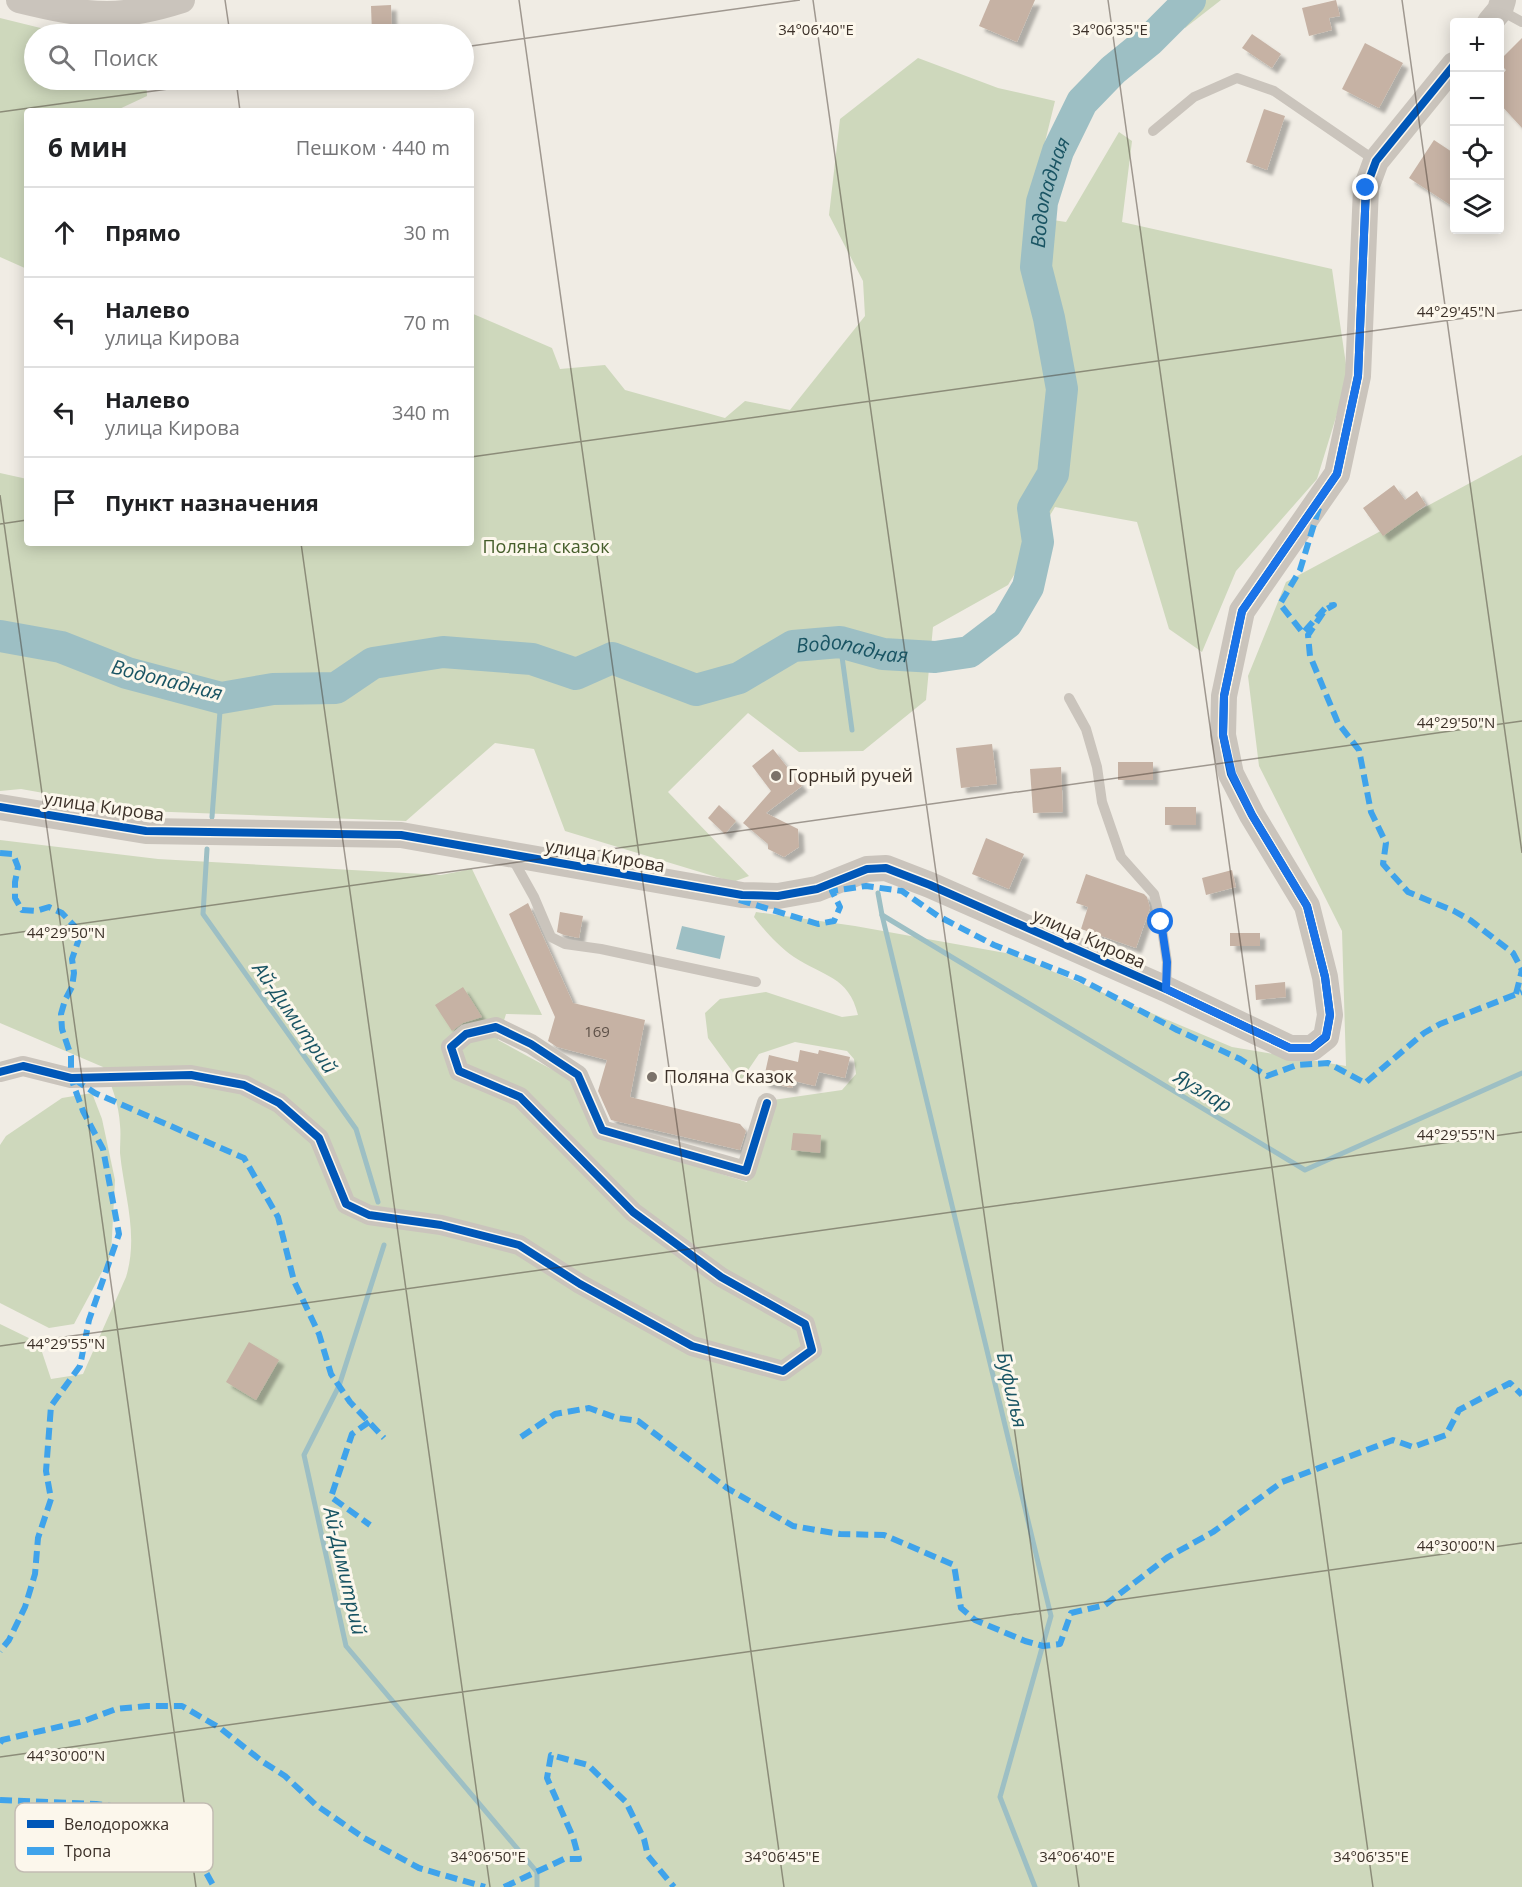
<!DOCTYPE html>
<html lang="ru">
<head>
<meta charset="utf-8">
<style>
  :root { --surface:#fff; --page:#f6f6f6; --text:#202124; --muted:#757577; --line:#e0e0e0 }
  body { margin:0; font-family:"Open Sans",sans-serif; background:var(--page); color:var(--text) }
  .controls { position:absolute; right:18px; top:18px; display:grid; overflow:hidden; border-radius:6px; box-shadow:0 3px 15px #0003 }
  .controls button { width:54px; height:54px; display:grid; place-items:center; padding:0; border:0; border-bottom:2px solid var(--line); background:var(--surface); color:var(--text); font:30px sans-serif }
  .stop { position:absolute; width:18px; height:18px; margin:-14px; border:4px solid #1a73e8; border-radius:50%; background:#fff }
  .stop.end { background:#1a73e8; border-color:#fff; box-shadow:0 2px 6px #0008 }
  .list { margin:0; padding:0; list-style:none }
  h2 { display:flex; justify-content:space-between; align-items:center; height:78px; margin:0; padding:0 24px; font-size:26px }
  h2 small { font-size:20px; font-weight:400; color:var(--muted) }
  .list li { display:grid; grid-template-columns:39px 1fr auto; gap:18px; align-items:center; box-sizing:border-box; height:90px; padding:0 24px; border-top:2px solid var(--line) }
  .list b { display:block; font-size:22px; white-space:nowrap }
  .list p { margin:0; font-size:20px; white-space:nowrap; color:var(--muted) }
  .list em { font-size:20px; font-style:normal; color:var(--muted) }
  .icon { flex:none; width:33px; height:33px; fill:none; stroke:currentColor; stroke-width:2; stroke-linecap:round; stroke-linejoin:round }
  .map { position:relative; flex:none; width:1522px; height:1887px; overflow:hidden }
  .search { position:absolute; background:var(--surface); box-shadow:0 3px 15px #0003; left:24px; top:24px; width:450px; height:66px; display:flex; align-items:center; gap:15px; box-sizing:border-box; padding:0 21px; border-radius:33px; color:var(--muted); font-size:22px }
  .panel { position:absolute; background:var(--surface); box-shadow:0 3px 15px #0003; left:24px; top:108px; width:450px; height:438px; border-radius:6px }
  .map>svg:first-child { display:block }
  .green { fill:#ced8bc }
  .water { fill:#9dbfc4 }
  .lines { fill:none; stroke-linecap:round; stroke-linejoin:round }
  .stream { stroke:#9dbfc4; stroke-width:5 }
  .river { stroke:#9dbfc4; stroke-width:32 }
  .building { fill:#c6b2a4; filter:url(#shadow) }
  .service { stroke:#cac4bc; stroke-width:10 }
  .minor { stroke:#cac4bc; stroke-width:20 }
  .tertiary { stroke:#cac4bc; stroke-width:26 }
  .quiet { stroke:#3fa3eb; stroke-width:6; stroke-dasharray:12 6; stroke-linecap:butt }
  .cycleway-casing { stroke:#fcf7ec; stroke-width:11 }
  .cycleway { stroke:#0057b8; stroke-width:8 }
  .route { stroke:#1a73e8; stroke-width:8 }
  .ticks { fill:none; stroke:#3c3129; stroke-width:1.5; stroke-opacity:0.45 }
  .poi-dot { fill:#7b726a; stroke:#fcf7ec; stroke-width:2 }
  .labels { text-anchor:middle; stroke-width:6; stroke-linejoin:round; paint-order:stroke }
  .number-label { font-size:15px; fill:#5e5148 }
  .park-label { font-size:18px; fill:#445d2a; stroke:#fcf7ec }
  .poi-label { font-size:18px; fill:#3c3129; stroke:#fcf7ec; text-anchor:start }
  .street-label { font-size:18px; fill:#3c3129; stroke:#fcf7ec }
  .water-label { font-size:20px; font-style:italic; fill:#195463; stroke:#fcf7ec }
  .key { fill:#fcf7ec; stroke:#c2bcb2; stroke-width:1.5 }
  .key-label { font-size:16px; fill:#3c3129 }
  .ticks-label { font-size:15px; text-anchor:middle; fill:#3c3129; stroke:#fcf7ec; stroke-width:6; stroke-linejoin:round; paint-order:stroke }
</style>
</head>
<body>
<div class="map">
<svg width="1522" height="1887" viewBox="0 0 1522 1887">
  <defs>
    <filter id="shadow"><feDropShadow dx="5.5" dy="5.5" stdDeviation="1.5" flood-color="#0004"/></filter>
  </defs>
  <rect width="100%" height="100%" fill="#f0ece4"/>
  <g class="green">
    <polygon points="1185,0 1221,0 1185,28"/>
    <polygon points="0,18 65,34 34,34 34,80 146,80 147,96 115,111 27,111 27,269 0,257"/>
    <polygon points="918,58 998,88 1055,101 1027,216 1066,222 1119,132 1132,141 1122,222 1332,269 1348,378 1317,479 1236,571 1202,652 1169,629 1137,522 1055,507 1008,585 933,627 926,700 863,751 799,752 748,713 668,792 749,876 733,882 565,831 534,749 495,743 406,821 145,811 21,789 0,791 0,473 27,479 27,543 471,543 471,313 552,348 560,369 605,365 625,390 725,418 745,401 790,410 865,316 863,281 829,215 840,119"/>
    <path d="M1522,455v1432h-1522v-563l39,19 12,36 32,-5 43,-97c13,-42 -2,-83 -6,-124 0,-10 1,-19 0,-28 -1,-20 -8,-40 -17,-58l-103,-44v-183l158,19 283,16 31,-6 70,146 -36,-1 -8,26 77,42 24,54 148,46 26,-82 69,-10 14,-16 -2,-15 -7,-8 -52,-9 -36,12 -19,28 -32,-44 -3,-25 15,-14 46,-7 76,25 16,-2c-9,-39 -36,-39 -64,-58 -16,-11 -28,-25 -40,-40l2,-5 99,14 156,28 221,93 114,19 -4,-135 -83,-165 -11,-90 38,-94z"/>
    <polygon points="92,1093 102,1119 115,1180 111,1255 74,1324 49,1328 0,1303 0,1145 6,1136 62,1098"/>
  </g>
  <polygon class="water" points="682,926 725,936 720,959 676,949"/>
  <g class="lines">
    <g class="stream">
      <polyline points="840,642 852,730"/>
      <polyline points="212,817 221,698"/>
      <polyline points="207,849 203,914 356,1129 378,1202"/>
      <polyline points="878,893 882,915 1051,1616 1000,1797 1035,1887"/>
      <polyline points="882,915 1305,1170 1522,1073"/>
      <polyline points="384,1245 339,1386 304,1455 346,1646 537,1872 537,1887"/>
    </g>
    <path class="river" id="s1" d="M0,636l61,11 66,26 94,25 52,-9 63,-1 37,-25 70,-11 89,7 44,15 36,-16 84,32 43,-12 54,-32 47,-4 43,12 52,3 34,-5 38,-29 21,-36 10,-45 -5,-34 20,-34 9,-85 -13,-71 -13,-51 6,-65 16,-51 24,-49 31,-32 37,-30 40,-40"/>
  </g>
  <g class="building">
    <polygon points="990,0 1035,0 1017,42 979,26"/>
    <polygon points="1336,0 1340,16 1329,18 1332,30 1309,36 1302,8"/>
    <polygon points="391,5 392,34 372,34 371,6"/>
    <polygon points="1252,34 1281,54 1272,68 1242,48"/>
    <polygon points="1522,38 1522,128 1500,104 1500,77 1506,70 1500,64 1500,60"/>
    <polygon points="1365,43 1403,63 1379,108 1342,89"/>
    <polygon points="1264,109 1285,116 1267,170 1246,162"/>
    <polygon points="1434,140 1455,154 1455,208 1409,178"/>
    <polygon points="1394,485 1405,500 1417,491 1426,505 1383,536 1363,508"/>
    <polygon points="992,744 997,784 961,788 956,748"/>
    <polygon points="773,749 802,786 766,813 798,829 799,847 784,857 768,849 768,844 743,823 771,791 752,766"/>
    <rect x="1118" y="762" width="35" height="18"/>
    <polygon points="1061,767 1063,812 1033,813 1030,769"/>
    <polygon points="719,805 736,821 725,834 708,818"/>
    <rect x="1165" y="807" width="31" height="18"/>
    <polygon points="986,838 1024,854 1009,889 972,874"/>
    <polygon points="1232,870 1236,887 1206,895 1202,878"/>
    <polygon points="1086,874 1144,894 1147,897 1150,908 1136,948 1081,929 1088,907 1076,903"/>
    <polygon points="528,903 573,1003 645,1020 630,1097 740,1124 746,1131 740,1150 611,1120 598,1091 607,1060 557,1047 548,1041 555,1017 509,914"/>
    <polygon points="560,912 583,916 579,938 564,935 557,932"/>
    <rect x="1230" y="933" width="30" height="13"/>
    <polygon points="1285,982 1286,997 1256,1000 1255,985"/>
    <polygon points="463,987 482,1017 463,1023 452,1031 435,1005"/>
    <polygon points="800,1050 818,1054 819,1050 850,1057 845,1078 819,1072 815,1086 794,1081 792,1088 763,1082 769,1055 798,1062"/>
    <polygon points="793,1133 821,1135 820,1153 791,1150"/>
    <polygon points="249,1342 279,1360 256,1400 226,1382"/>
  </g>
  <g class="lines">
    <g class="service">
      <polyline points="1500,10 1522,22"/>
      <polyline points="1153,131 1194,97 1237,78 1274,91 1376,161"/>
      <polyline points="1069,698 1086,729 1097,767 1102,802 1121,857 1154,894 1161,922 1167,962 1166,989"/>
      <polyline points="511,856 534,897 551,937 565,944 601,949 756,982"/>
    </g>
    <polyline class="minor" points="0,1072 23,1066 71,1078 191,1075 244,1085 279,1103 319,1138 346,1204 369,1215 441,1225 519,1245 580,1284 692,1346 783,1371 812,1350 805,1324 721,1277 633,1212 520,1097 459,1071 451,1047 466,1034 496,1027 531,1044 578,1075 602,1130 746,1171 767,1103"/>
    <g class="tertiary">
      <path d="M19,0c29,7 59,14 88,14 24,0 53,-7 75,-14"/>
      <polyline points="1490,22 1500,10 1503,0"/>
      <polyline points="0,807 146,831 401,835 742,895 778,896 817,889 867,869 886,868 930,885 1166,989 1290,1048 1312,1048 1326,1037 1330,1015 1325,977 1307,906 1252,815 1231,774 1223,735 1224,696 1242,611 1337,474 1358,376 1366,188 1376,161 1454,65"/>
    </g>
    <g class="quiet">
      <polyline points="1319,508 1300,570 1280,604 1303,633 1327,606 1334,605 1325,610 1308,635 1310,656 1338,723 1359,750 1371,812 1386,843 1383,864 1408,892 1454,911 1470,920 1513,953 1522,970"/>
      <polyline points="0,853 13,854 18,867 15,882 15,898 22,910 36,911 49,907 62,913 81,933 72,959 74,973 72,987 65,1000 61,1014 62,1029 71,1056 71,1078 83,1111 103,1149 119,1234 89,1320 80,1366 51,1406 46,1471 51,1499 38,1538 35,1574 25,1607 9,1640 0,1651"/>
      <polyline points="739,900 818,924 834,921 840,907 832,891 866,886 902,891 938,916 994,945 1080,979 1177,1030 1240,1059 1267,1076 1297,1065 1328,1063 1365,1083 1424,1033 1440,1024 1522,992"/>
      <polyline points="1516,994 1522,970"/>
      <polyline points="74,1079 95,1093 244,1158 278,1217 294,1281 319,1334 331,1374 350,1402 384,1438"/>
      <polyline points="369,1422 352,1434 331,1497 370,1525"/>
      <polyline points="521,1437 555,1414 589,1408 617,1418 638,1421 727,1488 793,1526 840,1534 884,1535 954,1565 961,1608 975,1620 1025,1641 1043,1646 1060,1644 1071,1613 1105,1605 1168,1557 1213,1532 1282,1482 1393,1440 1413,1447 1446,1435 1459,1410 1510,1383 1522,1395"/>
      <polyline points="0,1743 2,1740 84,1721 116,1709 147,1706 182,1706 220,1728 263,1762 285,1776 316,1805 364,1838 419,1868 485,1887"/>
      <polyline points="0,1800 96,1804 134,1809 165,1823 203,1867 214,1887"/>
      <polyline points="504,1887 564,1859 579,1859 573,1837 547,1778 551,1755 588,1765 626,1802 644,1839 648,1856 674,1887"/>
    </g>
    <g class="cycleway-casing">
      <g id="cycleway">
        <polyline points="0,807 146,831 401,835 742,895 778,896 817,889 867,869 886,868 930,885 1166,989 1290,1048 1312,1048 1326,1037 1330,1015 1325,977 1307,906 1252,815 1231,774 1223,735 1224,696 1242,611 1337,474 1358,376 1366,188 1376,161 1454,65"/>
        <polyline points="0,1072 23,1066 71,1078 191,1075 244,1085 279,1103 319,1138 346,1204 369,1215 441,1225 519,1245 580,1284 692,1346 783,1371 812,1350 805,1324 721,1277 633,1212 520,1097 459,1071 451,1047 466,1034 496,1027 531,1044 578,1075 602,1130 746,1171 767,1103"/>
      </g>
    </g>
    <use href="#cycleway" class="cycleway"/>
  </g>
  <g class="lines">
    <polyline class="route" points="1161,922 1167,962 1166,989 1290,1048 1312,1048 1326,1036 1330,1015 1325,977 1307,906 1252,815 1232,774 1223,735 1224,696 1242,611 1337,474 1358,376 1366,188"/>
  </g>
  <path class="ticks" d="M225,0l5,34M519,0l265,1887M813,0l266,1887M1108,0l265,1887M1402,0l120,853M464,47l336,-47M236,80l4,31M0,112l234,-32M471,457l1051,-147M0,495l196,1392M0,524l27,-4M301,543l189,1344M0,935l1522,-214M0,1346l1522,-214M0,1757l1522,-214"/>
  <g class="poi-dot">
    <circle cx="776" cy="776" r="6"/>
    <circle cx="652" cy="1077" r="6"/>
  </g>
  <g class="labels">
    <g class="number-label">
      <text x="597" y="1037">169</text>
    </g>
    <g class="park-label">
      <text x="546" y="553">Поляна сказок</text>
    </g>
    <g class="poi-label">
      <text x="788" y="782">Горный ручей</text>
      <text x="664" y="1083">Поляна Сказок</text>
    </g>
    <g class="street-label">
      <text transform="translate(104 807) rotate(8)" y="6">улица Кирова</text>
      <text transform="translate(605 856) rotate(10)" y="6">улица Кирова</text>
      <text transform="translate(1089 939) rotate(24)" y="6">улица Кирова</text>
    </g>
    <g class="water-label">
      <text dy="7" stroke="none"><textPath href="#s1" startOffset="1508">Водопадная</textPath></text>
      <text dy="7" stroke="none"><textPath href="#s1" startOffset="894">Водопадная</textPath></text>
      <text transform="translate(167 680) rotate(14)" y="7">Водопадная</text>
      <text transform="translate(295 1018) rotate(55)" y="7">Ай-Димитрий</text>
      <text transform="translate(1203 1091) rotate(31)" y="7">Яузлар</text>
      <text transform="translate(1012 1390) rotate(77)" y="7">Буфилья</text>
      <text transform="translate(345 1571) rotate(77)" y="7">Ай-Димитрий</text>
    </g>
  </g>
  <rect x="15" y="1803" width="198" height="69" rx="9" class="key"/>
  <rect x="27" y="1820" width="27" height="8" fill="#0057b8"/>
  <rect x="27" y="1847" width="27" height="8" fill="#3fa3eb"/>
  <g class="key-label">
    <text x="64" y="1830">Велодорожка</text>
    <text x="64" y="1857">Тропа</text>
  </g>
  <g class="ticks-label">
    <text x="816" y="35">34°06'40"E</text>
    <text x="1110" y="35">34°06'35"E</text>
    <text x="1456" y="317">44°29'45"N</text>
    <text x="1456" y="728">44°29'50"N</text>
    <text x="66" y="938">44°29'50"N</text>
    <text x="1456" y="1140">44°29'55"N</text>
    <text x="66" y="1349">44°29'55"N</text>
    <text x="1456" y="1551">44°30'00"N</text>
    <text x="66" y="1761">44°30'00"N</text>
    <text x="488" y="1862">34°06'50"E</text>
    <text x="782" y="1862">34°06'45"E</text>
    <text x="1077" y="1862">34°06'40"E</text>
    <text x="1371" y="1862">34°06'35"E</text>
  </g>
</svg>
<div class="controls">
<button>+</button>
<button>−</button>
<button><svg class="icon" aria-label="locate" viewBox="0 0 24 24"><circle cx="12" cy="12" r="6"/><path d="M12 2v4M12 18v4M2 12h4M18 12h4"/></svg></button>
<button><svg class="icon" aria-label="layers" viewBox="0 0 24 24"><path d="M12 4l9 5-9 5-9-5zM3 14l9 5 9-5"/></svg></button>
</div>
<div class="stop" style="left:1161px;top:922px"></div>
<div class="stop end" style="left:1366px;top:188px"></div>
<div class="search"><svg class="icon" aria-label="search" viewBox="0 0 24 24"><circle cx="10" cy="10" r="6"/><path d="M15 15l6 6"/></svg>Поиск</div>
<section class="panel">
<h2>6 мин<small>Пешком · 440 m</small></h2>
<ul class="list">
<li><svg class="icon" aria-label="ahead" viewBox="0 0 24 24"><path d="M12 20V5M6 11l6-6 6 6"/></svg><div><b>Прямо</b></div><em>30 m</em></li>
<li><svg class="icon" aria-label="left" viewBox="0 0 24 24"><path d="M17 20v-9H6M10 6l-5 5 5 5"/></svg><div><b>Налево</b><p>улица Кирова</p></div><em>70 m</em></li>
<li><svg class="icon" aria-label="left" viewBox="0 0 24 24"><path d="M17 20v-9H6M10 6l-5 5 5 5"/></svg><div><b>Налево</b><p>улица Кирова</p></div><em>340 m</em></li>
<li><svg class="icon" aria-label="arrive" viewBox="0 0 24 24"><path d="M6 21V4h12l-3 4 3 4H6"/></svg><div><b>Пункт назначения</b></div></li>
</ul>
</section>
</div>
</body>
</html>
